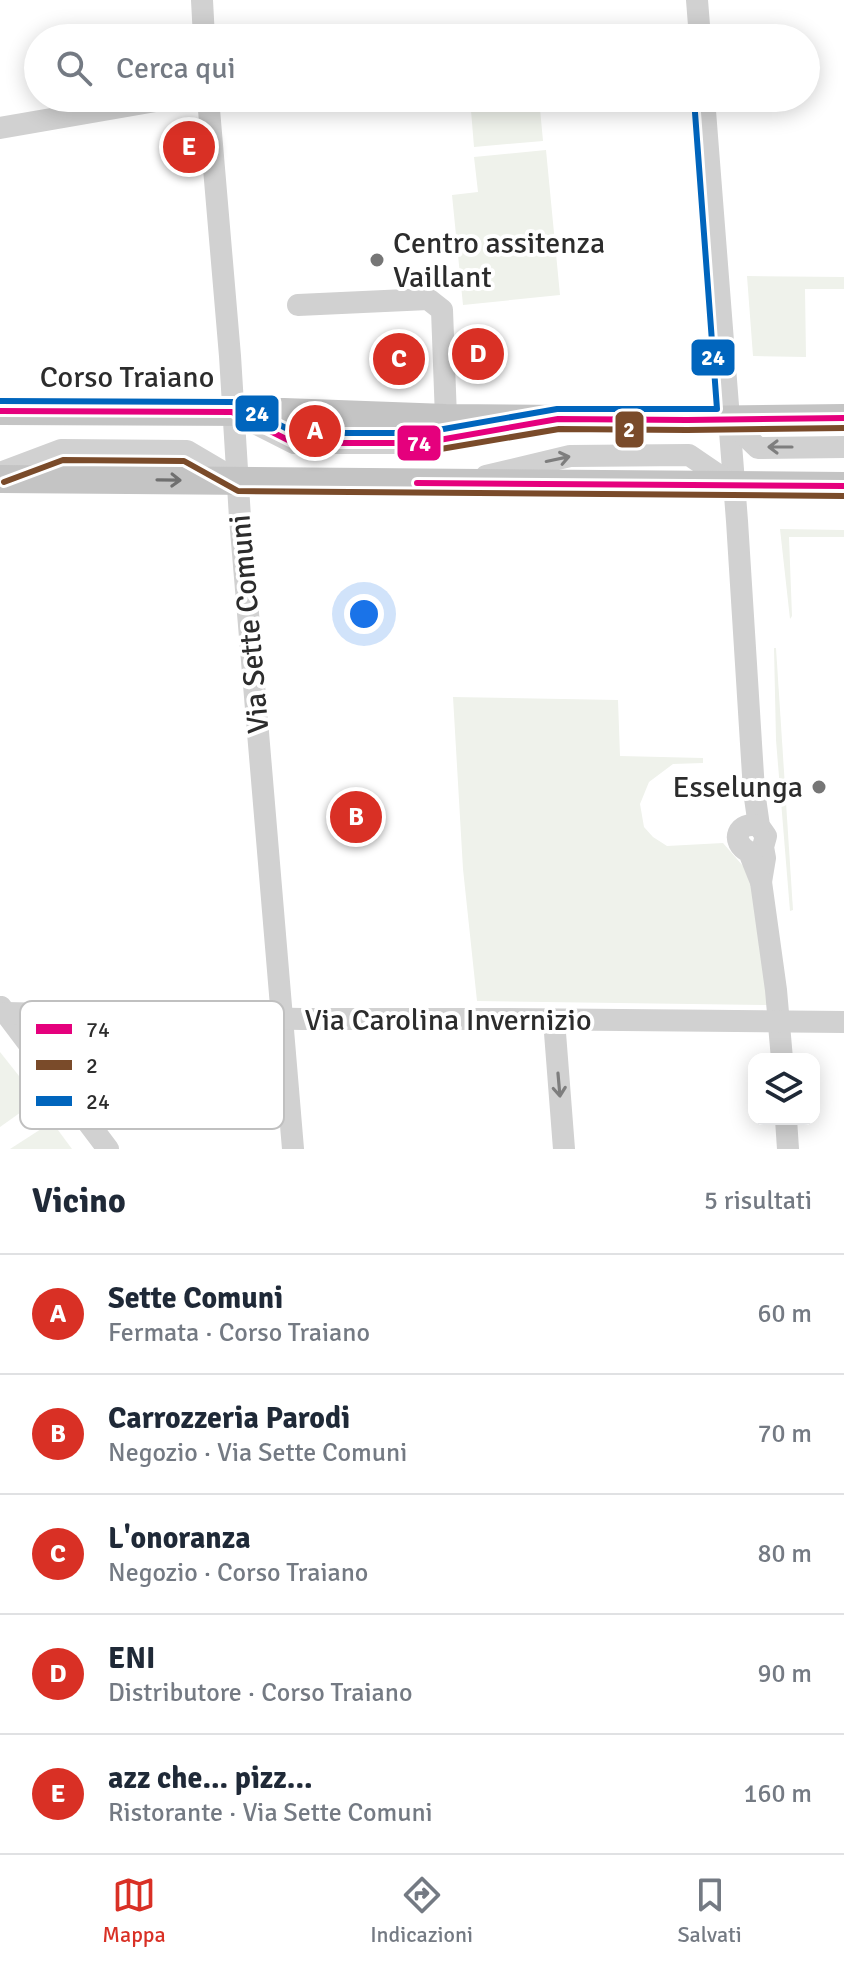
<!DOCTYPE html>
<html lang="it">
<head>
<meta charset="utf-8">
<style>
  :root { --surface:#fff; --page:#f2f2f3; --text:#1f2937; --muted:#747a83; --line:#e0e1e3; --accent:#d93025 }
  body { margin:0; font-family:Signika,sans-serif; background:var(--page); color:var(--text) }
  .controls { position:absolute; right:24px; bottom:24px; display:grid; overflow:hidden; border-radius:16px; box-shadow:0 4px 20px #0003 }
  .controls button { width:72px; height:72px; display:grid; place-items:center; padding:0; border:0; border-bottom:2px solid var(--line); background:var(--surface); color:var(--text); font:40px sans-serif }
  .you { position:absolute; left:364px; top:614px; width:28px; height:28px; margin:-20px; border:6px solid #fff; border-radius:50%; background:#1a73e8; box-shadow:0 0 0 12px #1a73e833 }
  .badge { display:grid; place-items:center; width:52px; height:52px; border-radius:50%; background:var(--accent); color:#fff; font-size:26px; font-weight:700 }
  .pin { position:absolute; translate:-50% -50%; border:4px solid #fff; box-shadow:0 2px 8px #0006 }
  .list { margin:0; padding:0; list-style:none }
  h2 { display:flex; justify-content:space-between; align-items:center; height:104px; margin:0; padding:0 32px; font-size:34px }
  h2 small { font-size:26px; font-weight:400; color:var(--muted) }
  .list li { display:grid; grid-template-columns:52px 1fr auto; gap:24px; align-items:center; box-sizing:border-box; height:120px; padding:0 32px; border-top:2px solid var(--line) }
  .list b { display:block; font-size:30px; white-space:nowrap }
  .list p { margin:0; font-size:26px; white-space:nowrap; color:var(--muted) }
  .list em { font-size:26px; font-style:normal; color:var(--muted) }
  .icon { flex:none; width:44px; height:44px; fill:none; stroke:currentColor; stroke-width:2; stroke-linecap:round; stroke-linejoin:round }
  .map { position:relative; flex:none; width:844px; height:1149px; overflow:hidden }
  .search { position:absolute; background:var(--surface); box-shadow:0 4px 20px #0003; left:24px; right:24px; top:24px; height:88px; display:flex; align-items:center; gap:20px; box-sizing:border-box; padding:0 28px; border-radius:44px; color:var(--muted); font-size:30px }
  .sheet { height:704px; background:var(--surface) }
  nav { display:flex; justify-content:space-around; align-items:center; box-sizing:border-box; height:112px; border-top:2px solid var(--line); background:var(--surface); font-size:22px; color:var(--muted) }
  nav a { display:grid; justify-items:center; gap:4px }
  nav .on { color:var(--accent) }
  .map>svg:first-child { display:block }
  .green { fill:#eff2eb }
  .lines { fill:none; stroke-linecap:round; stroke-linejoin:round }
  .minor { stroke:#d1d1d1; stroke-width:22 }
  .major { stroke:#c4c4c4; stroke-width:28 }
  .bus-1-casing { stroke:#fff; stroke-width:12 }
  .bus-2-casing { stroke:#fff; stroke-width:12 }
  .bus-3-casing { stroke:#fff; stroke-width:12 }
  .bus-1 { stroke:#e5007d; stroke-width:6 }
  .bus-2 { stroke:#7a4b2a; stroke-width:6 }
  .bus-3 { stroke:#0065bd; stroke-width:6 }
  .oneway { stroke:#7e7e7e }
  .oneway2 { stroke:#707070 }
  .poi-dot { fill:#767676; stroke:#fff; stroke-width:3 }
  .labels { text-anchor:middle; stroke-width:8; stroke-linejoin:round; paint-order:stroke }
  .poi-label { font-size:30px; fill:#2c2c2c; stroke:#fff; text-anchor:start }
  .street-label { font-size:30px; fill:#2c2c2c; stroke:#fff }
  .key { fill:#fff; stroke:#c0c0c0; stroke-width:2 }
  .key-label { font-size:22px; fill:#2c2c2c }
  .line-badge { stroke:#fff; stroke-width:3 }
  .badge-label { font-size:22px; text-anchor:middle; font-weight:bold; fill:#fff }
</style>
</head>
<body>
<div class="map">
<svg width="844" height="1149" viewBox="0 0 844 1149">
  <rect width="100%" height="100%" fill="#fff"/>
  <g class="green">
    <polygon points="470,98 539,98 543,141 474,147"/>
    <polygon points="546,150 560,295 463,305 452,195 478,192 474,157"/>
    <polygon points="747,276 844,277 844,289 805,289 806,357 753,356"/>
    <polygon points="780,529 844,530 844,537 789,537 792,616 790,619"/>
    <polygon points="774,648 776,648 793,910 790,911 776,740"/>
    <polygon points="453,697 618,700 620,756 703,758 703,763 673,764 649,782 640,804 644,827 653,837 667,846 723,843 750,874 763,922 767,1005 477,1001 463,869"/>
    <polygon points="0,1052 38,1100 0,1127"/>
    <polygon points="52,1122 72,1149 10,1149"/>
  </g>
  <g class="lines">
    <g class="minor">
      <polyline points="202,0 204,38"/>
      <polyline points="697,0 700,38"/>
      <polyline points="208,98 230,356 240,518 293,1149"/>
      <polyline points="704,98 737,521 754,791 759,826 766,836 763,847 765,858 761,882"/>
      <polyline points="0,128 173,98"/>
      <polyline points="298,305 428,299 442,310 446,418"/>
      <polyline points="233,412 294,443 422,443 510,427"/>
      <polyline points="728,419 758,448 844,447"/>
      <polyline points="0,473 61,450 187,451 238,481"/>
      <polyline points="486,476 570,456 689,455 733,485"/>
      <path d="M759,826c-21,-6 -30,16 -10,26l12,30 15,108 6,69"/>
      <polyline points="1,1007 108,1149"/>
      <polyline points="5,1013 302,1019 498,1019 844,1022"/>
      <polyline points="554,1020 564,1149"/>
      <polyline points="786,1119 788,1149"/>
    </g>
    <g class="major">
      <polyline points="0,411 284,412 446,418 687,420 844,418"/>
      <polyline points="0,479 844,486"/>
    </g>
    <g class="bus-1-casing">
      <g id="bus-1">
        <polyline points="0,411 232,412 294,443 422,443 558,419 687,420 844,418"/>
        <polyline points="417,483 844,486"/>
      </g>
    </g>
    <g class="bus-2-casing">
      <g id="bus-2">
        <polyline points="417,453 559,429 687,430 844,428"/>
        <polyline points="4,482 63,460 184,461 238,491 844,496"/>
      </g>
    </g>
    <g class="bus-3-casing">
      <polyline id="bus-3" points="0,401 233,402 296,433 421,433 557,409 717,409 694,99"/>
    </g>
    <use href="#bus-1" class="bus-1"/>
    <use href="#bus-2" class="bus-2"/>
    <use href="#bus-3" class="bus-3"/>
  </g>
  <defs><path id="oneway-shaft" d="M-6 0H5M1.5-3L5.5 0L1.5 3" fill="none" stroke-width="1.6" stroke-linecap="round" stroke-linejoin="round" transform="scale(2)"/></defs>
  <g class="oneway">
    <use href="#oneway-shaft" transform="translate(780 447) rotate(180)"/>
    <use href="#oneway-shaft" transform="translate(558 459) rotate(-12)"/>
    <use href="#oneway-shaft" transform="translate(559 1085) rotate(85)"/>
  </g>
  <use class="oneway2" href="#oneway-shaft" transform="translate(169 480) rotate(1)"/>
  <g class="poi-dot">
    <circle cx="377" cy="260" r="8"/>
    <circle cx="819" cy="787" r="8"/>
  </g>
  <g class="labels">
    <g class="poi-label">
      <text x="393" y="253">Centro assitenza<tspan x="393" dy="34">Vaillant</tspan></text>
      <text x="803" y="797" text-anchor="end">Esselunga</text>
    </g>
    <g class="street-label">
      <text x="127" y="387">Corso Traiano</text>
      <text transform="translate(249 624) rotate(-95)" y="10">Via Sette Comuni</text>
      <text x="448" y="1030">Via Carolina Invernizio</text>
    </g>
  </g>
  <rect x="20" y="1001" width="264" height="128" rx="12" class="key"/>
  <rect x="36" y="1024" width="36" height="10" fill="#e5007d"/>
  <rect x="36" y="1060" width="36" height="10" fill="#7a4b2a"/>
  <rect x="36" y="1096" width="36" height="10" fill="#0065bd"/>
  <g class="key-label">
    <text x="86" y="1037">74</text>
    <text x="86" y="1073">2</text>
    <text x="86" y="1109">24</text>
  </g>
  <g class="line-badge">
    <rect x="690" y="338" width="46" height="39" rx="8" fill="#0065bd"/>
    <rect x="234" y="394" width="46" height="39" rx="8" fill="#0065bd"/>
    <rect x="614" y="410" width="31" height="39" rx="8" fill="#7a4b2a"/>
    <rect x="396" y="424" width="46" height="38" rx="8" fill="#e5007d"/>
  </g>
  <g class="badge-label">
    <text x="713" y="365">24</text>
    <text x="257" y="421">24</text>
    <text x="629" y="437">2</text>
    <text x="419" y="451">74</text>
  </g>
</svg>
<div class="controls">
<button><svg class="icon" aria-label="layers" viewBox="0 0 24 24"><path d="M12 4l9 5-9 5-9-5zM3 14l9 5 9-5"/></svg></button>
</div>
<div class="you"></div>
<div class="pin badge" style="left:315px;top:431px">A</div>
<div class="pin badge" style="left:356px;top:817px">B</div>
<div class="pin badge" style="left:399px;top:359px">C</div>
<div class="pin badge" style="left:478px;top:354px">D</div>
<div class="pin badge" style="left:189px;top:147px">E</div>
<div class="search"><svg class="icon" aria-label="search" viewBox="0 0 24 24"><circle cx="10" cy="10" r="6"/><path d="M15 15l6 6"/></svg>Cerca qui</div>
</div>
<section class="sheet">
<h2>Vicino<small>5 risultati</small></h2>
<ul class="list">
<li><span class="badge">A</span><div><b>Sette Comuni</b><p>Fermata · Corso Traiano</p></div><em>60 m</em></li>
<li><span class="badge">B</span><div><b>Carrozzeria Parodi</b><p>Negozio · Via Sette Comuni</p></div><em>70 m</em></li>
<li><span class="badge">C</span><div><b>L'onoranza</b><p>Negozio · Corso Traiano</p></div><em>80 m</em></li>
<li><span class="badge">D</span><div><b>ENI</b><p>Distributore · Corso Traiano</p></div><em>90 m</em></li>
<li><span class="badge">E</span><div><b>azz che... pizz...</b><p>Ristorante · Via Sette Comuni</p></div><em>160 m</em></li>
</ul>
</section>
<nav>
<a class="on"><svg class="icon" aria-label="map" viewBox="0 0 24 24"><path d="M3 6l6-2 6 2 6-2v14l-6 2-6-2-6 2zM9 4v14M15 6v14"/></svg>Mappa</a>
<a><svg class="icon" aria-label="directions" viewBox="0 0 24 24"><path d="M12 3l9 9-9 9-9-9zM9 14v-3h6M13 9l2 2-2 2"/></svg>Indicazioni</a>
<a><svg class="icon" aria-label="saved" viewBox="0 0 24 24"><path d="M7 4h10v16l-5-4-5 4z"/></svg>Salvati</a>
</nav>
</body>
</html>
